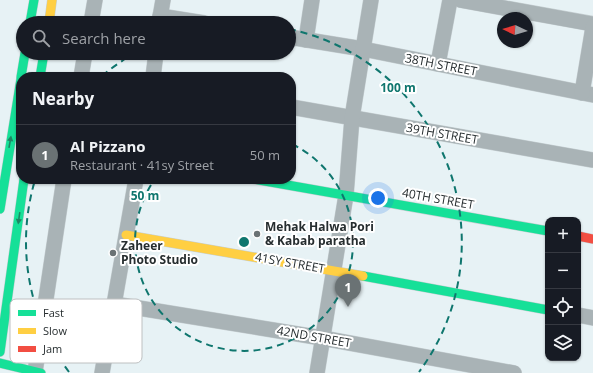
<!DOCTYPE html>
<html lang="en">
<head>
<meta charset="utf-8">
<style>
  :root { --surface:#171b24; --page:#242831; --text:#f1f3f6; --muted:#9ea1a6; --line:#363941; --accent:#6a7274 }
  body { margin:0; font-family:"Open Sans",sans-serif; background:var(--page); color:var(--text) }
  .controls { position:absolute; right:12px; bottom:12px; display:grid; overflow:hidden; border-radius:8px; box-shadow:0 1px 3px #0004 }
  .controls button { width:36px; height:36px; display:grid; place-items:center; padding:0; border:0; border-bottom:1px solid var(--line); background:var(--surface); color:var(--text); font:20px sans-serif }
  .compass { position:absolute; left:497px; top:12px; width:36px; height:36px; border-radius:50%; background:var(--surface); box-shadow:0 1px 3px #0004; rotate:274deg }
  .you { position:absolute; left:378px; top:198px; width:14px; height:14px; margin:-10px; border:3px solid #fff; border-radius:50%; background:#1a73e8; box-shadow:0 0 0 6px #1a73e833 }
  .badge { display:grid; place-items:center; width:26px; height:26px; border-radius:50%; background:var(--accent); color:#fff; font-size:13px; font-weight:700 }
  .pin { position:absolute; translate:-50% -33px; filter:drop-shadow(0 1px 2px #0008) }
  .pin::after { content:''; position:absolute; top:21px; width:14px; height:12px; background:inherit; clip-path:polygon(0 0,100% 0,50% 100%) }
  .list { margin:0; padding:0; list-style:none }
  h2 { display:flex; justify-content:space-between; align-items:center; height:52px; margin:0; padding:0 16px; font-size:17px }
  h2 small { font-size:13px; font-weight:400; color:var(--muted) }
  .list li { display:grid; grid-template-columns:26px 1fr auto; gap:12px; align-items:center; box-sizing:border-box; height:60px; padding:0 16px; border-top:1px solid var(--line) }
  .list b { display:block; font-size:15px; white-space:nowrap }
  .list p { margin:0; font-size:13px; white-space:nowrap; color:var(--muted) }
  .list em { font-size:13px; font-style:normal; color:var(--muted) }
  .icon { flex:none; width:22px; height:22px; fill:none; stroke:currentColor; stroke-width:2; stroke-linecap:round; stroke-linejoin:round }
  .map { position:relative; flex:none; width:593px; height:373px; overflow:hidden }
  .search { position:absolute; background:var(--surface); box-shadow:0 1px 3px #0004; left:16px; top:16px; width:280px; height:44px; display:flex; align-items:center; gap:10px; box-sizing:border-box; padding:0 14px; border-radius:22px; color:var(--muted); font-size:15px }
  .panel { position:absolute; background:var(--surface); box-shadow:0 1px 3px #0004; left:16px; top:72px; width:280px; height:112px; border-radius:16px }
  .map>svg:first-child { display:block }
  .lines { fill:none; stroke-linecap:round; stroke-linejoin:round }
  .street-casing { stroke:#c5ced1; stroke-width:16 }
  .fast-casing { stroke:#c5ced1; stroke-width:10 }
  .slow-casing { stroke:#c5ced1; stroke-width:10 }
  .jam-casing { stroke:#c5ced1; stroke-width:10 }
  .street { stroke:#a9b3b6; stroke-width:15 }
  .fast { stroke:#16e098; stroke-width:9 }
  .slow { stroke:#ffcf43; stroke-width:9 }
  .jam { stroke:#f24e42; stroke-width:9 }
  .oneway { fill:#1e8664 }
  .ring { fill:none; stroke:#0f766e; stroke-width:2; stroke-dasharray:7 5 }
  .poi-dot { fill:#6a7274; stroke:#fff; stroke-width:1.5 }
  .labels { text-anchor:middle; stroke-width:4; stroke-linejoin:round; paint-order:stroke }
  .street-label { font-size:12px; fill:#262d2f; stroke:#fff }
  .poi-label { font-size:12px; font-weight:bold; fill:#262d2f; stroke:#fff; text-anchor:start }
  .key { fill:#fff; stroke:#bec0c1; stroke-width:1 }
  .key-label { font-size:11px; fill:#262d2f }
  .centre { fill:#0f766e; stroke:#fff; stroke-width:2 }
  .ring-label { font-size:12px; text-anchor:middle; font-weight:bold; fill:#0f766e; stroke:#fff; stroke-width:4; stroke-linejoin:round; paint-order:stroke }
</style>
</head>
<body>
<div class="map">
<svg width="593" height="373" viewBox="0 0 593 373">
  <rect width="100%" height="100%" fill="#e7f2f5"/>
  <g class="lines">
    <g class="street-casing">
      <g id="street">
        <polyline points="460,0 593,24"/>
        <polyline points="160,16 204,23"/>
        <polyline points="91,23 95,0"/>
        <polyline points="159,23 163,0"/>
        <polyline points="289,37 363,49 593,95"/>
        <polyline points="306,40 312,0"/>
        <polyline points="438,64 450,0"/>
        <polyline points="81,77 85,53"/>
        <polyline points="153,77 156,53"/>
        <polyline points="582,93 593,27"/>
        <polyline points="291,107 593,160"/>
        <polyline points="114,304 322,338 514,373"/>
        <polyline points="578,315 593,318"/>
        <polyline points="35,372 64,179"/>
        <polyline points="102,373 136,179"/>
        <polyline points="317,373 346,195 352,118 371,0"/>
      </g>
    </g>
    <g class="fast-casing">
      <g id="fast">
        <polyline points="30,23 34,0"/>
        <polyline points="21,77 25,53"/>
        <polyline points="40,77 44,53"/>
        <polyline points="253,179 548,231"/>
        <polyline points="0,209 21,79"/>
        <polyline points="363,276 548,310"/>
        <polyline points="0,352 24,179"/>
        <polyline points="0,363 41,373"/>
      </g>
    </g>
    <g class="slow-casing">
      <g id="slow">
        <polyline points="49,23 52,0"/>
        <polyline points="126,235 363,276"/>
      </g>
    </g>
    <g class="jam-casing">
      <polyline id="jam" points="578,236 593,239"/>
    </g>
    <use href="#street" class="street"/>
    <use href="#fast" class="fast"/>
    <use href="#slow" class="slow"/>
    <use href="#jam" class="jam"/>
  </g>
  <defs><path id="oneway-solid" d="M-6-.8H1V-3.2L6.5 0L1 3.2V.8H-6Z"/></defs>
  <g class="oneway">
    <use href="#oneway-solid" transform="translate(10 142) rotate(-80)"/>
    <use href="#oneway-solid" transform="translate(19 218) rotate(98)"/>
  </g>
  <g class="ring">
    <path d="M292 144A109 109 0 1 1 155 179"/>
    <path d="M69 372A218 218 0 0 1 35 180M102 76A218 218 0 0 1 135 53M289 29A218 218 0 0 1 419 372"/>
  </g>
  <g class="poi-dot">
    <circle cx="257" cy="234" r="4"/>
    <circle cx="113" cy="253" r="4"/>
  </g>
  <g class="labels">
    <g class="street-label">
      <text transform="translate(441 65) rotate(11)" y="4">38TH STREET</text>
      <text transform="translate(442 134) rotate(10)" y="4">39TH STREET</text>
      <text transform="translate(438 199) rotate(10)" y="4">40TH STREET</text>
      <text transform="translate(290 263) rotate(10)" y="4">41SY STREET</text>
      <text transform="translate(314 337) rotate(10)" y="4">42ND STREET</text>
    </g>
    <g class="poi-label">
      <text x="265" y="231">Mehak Halwa Pori<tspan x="265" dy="14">&amp; Kabab paratha</tspan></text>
      <text x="121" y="250">Zaheer<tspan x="121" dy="14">Photo Studio</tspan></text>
    </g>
  </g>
  <rect x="10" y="299" width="132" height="64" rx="6" class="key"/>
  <rect x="18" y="310" width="18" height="6" fill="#16e098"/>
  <rect x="18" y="328" width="18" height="6" fill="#ffcf43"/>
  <rect x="18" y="346" width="18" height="6" fill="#f24e42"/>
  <g class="key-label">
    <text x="43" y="317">Fast</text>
    <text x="43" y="335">Slow</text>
    <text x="43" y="353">Jam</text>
  </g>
  <circle cx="244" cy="242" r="6" class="centre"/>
  <g class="ring-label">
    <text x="398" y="92">100 m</text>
    <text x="145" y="200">50 m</text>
  </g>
</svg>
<div class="controls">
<button>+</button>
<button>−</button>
<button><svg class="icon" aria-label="locate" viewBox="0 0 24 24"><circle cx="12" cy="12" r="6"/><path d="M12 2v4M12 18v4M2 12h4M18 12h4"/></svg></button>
<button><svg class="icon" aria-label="layers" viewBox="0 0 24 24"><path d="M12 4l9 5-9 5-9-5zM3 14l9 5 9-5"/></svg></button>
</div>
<svg class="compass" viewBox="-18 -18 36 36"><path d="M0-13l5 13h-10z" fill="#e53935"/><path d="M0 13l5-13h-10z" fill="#9ea1a6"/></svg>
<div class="you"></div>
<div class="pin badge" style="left:348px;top:307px">1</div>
<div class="search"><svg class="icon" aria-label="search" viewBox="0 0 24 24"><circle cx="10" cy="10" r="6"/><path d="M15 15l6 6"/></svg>Search here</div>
<section class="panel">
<h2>Nearby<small></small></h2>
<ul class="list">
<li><span class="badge">1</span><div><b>Al Pizzano</b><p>Restaurant · 41sy Street</p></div><em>50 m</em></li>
</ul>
</section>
</div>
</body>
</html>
